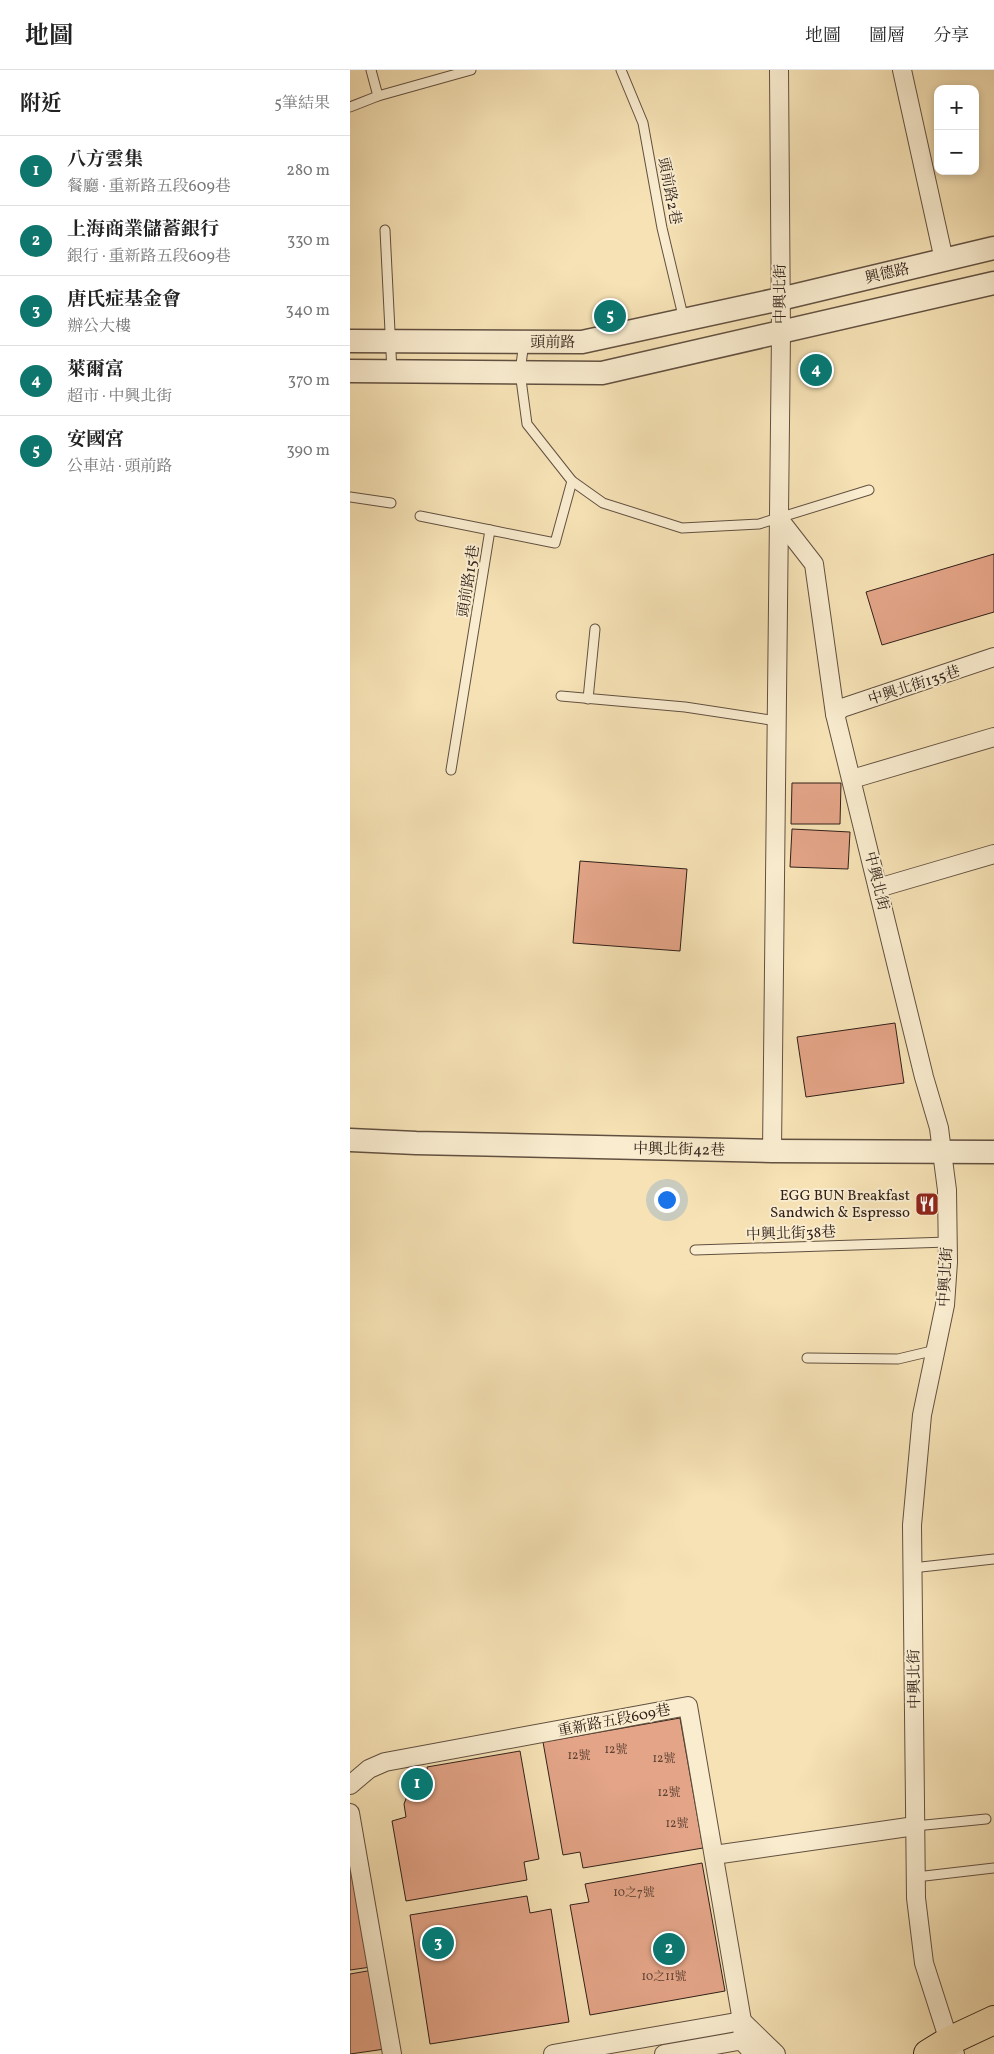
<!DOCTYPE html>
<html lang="zh-TW">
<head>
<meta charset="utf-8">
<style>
  :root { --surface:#fff; --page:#f2f2f2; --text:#222; --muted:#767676; --line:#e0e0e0; --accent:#0f766e }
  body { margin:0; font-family:Vollkorn,"Noto Serif TC",serif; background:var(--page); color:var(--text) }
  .controls { position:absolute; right:15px; top:15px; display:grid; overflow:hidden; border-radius:10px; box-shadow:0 2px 8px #0003 }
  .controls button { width:45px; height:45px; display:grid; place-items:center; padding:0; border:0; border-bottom:1px solid var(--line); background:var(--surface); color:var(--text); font:25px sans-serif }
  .you { position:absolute; left:316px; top:1129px; width:18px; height:18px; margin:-12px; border:4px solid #fff; border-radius:50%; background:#1a73e8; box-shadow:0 0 0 8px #1a73e833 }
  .badge { display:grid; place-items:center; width:32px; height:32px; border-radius:50%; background:var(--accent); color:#fff; font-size:16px; font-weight:700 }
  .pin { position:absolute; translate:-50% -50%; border:2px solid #fff; box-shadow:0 1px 5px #0006 }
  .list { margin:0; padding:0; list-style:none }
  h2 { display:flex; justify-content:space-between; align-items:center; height:65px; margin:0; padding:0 20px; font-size:21px }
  h2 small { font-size:16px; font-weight:400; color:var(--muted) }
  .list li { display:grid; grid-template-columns:32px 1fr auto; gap:15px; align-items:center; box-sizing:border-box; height:70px; padding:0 20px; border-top:1px solid var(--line) }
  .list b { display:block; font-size:19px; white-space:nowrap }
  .list p { margin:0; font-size:16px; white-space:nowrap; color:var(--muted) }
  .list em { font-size:16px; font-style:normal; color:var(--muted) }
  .map { position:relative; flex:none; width:644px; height:1984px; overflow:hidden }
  header { display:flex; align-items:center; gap:30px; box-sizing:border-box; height:70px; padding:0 25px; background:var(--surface); border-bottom:1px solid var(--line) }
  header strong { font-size:24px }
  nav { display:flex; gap:28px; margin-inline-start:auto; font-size:18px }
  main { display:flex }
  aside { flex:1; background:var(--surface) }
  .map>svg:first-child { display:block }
  .building { fill:#e3a487; stroke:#302019 }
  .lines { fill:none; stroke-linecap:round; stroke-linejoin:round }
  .service-casing { stroke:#625040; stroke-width:11 }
  .minor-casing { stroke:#625040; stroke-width:20 }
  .tertiary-casing { stroke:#625040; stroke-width:25 }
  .primary-casing { stroke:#302019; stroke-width:30 }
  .service { stroke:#f9eccf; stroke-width:9 }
  .minor { stroke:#f9eccf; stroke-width:18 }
  .tertiary { stroke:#f9eccf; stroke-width:22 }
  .primary { stroke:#f6e2b5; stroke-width:28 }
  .labels { text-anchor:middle; stroke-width:4; stroke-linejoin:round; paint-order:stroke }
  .number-label { font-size:12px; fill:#5d4134 }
  .street-label { font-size:15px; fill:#302019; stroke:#f9eccf }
  .poi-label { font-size:15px; fill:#302019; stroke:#f9eccf; text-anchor:end }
</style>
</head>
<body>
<header>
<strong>地圖</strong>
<nav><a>地圖</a><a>圖層</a><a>分享</a></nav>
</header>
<main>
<aside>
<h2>附近<small>5筆結果</small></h2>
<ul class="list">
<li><span class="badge">1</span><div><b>八方雲集</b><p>餐廳 · 重新路五段609巷</p></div><em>280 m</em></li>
<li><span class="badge">2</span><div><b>上海商業儲蓄銀行</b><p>銀行 · 重新路五段609巷</p></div><em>330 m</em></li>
<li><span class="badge">3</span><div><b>唐氏症基金會</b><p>辦公大樓</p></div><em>340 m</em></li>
<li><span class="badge">4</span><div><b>萊爾富</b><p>超市 · 中興北街</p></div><em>370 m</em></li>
<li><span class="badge">5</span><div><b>安國宮</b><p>公車站 · 頭前路</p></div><em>390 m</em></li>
</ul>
</aside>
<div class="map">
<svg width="644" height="1984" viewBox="0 0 644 1984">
  <rect width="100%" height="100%" fill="#f6e2b5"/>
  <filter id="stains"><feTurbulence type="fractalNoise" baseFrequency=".004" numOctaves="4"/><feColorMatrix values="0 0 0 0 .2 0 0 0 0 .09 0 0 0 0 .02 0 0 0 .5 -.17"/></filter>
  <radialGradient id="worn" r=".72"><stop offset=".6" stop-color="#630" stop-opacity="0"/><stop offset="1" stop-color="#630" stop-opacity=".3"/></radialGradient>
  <g class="building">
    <polygon points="644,484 644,542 532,575 516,522"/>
    <polygon points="442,713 491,713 490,754 441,754"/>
    <polygon points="442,759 500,762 498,799 440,797"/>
    <polygon points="230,791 337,799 330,881 223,873"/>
    <polygon points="545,953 554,1013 456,1027 447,967"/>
    <polygon points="330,1648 353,1778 233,1798 230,1782 213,1785 193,1672"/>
    <polygon points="170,1681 189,1789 174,1792 177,1810 56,1831 42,1751 56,1747 54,1734 59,1721 70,1712 79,1709 77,1697"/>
    <polygon points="0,1768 21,1897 0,1900"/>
    <polygon points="352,1793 375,1921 240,1945 220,1835 239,1832 235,1814"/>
    <polygon points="177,1826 180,1843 201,1839 219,1952 80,1974 60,1845"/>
    <polygon points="23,1900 35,1979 0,1984 0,1904"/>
  </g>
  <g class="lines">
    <g class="service-casing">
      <g id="service">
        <polyline points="21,0 28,26 121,0"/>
        <polyline points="271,0 293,53 312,158 334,250"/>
        <polyline points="0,37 28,26"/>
        <polyline points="35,160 42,302"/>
        <polyline points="222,411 253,433 332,458 409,454 519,420"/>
        <polyline points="0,427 41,433"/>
        <polyline points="70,446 140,460"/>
        <polyline points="211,626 335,637 427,651"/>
        <polyline points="238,629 245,559"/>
        <polyline points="101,700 140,460 205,473 222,411 177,354 170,302 174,272"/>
        <polyline points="345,1180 598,1172"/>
        <polyline points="457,1288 548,1289 586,1280"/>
        <polyline points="562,1498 644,1489"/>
        <polyline points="565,1756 636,1749"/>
        <polyline points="566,1807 644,1798"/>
      </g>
    </g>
    <g class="minor-casing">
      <g id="minor">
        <polyline points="552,0 594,190"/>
        <polyline points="429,449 464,494 485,644 574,1007 589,1058 592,1082 597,1120 598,1192 595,1235 572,1345 562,1455 566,1828 574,1893 599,1971 605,1984"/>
        <polyline points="485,644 492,638 644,587"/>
        <polyline points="502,709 644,667"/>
        <polyline points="528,818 644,784"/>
        <polyline points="422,1081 431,263 429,0"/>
        <polyline points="0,1715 19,1699 35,1692 338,1636 392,1951 393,1972"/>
        <polyline points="0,1743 42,1984"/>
        <polyline points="364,1785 565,1756"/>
        <polyline points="203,1984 392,1951 426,1984"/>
        <polyline points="314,1984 388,1971 393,1972 404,1984"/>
      </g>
    </g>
    <g class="tertiary-casing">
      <g id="tertiary">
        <polyline points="0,271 232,272 430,229 644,178"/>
        <polyline points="0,301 252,303 644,213"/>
        <polyline points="0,1070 66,1073 422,1081 644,1082"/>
      </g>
    </g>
    <g class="primary-casing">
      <polyline id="primary" points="578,1984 599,1971 644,1950"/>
    </g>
    <use href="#service" class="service"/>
    <use href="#minor" class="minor"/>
    <use href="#tertiary" class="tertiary"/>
    <use href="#primary" class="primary"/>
  </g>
  <defs>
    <g id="restaurant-square" transform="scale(1.25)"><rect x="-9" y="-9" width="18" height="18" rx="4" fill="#8f2418" stroke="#f9eccf"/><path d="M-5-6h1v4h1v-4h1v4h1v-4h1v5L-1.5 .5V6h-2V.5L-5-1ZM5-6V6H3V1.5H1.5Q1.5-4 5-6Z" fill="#fff"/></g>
  </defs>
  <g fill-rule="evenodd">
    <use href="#restaurant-square" x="577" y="1134"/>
  </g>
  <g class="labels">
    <g class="number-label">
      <text x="266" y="1683">12號</text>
      <text x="229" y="1689">12號</text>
      <text x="314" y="1692">12號</text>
      <text x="319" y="1726">12號</text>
      <text x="327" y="1757">12號</text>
      <text x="284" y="1826">10之7號</text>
      <text x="314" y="1910">10之11號</text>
    </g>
    <g class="street-label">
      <text transform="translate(320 121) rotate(79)" y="5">頭前路2巷</text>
      <text transform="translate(537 203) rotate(-13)" y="5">興德路</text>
      <text transform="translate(430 224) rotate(-90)" y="5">中興北街</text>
      <text x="203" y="277">頭前路</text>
      <text transform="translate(118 511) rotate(-81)" y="5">頭前路15巷</text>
      <text transform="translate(564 615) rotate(-18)" y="5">中興北街135巷</text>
      <text transform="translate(527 811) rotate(76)" y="5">中興北街</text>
      <text transform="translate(329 1079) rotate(1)" y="5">中興北街42巷</text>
      <text transform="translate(441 1163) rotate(-2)" y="5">中興北街38巷</text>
      <text transform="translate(595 1207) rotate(-87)" y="5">中興北街</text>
      <text transform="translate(564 1609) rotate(-91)" y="5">中興北街</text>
      <text transform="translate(264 1650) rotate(-11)" y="5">重新路五段609巷</text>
    </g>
    <g class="poi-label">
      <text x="560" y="1130">EGG BUN Breakfast<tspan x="560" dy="17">Sandwich &amp; Espresso</tspan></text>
    </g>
  </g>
  <rect width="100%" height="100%" filter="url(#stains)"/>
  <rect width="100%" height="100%" fill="url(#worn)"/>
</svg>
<div class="controls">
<button>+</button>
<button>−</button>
</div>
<div class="you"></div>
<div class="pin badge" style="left:67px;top:1714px">1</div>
<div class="pin badge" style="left:319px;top:1879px">2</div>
<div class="pin badge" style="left:88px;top:1873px">3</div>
<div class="pin badge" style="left:466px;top:300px">4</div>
<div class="pin badge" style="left:260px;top:246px">5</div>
</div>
</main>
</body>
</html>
